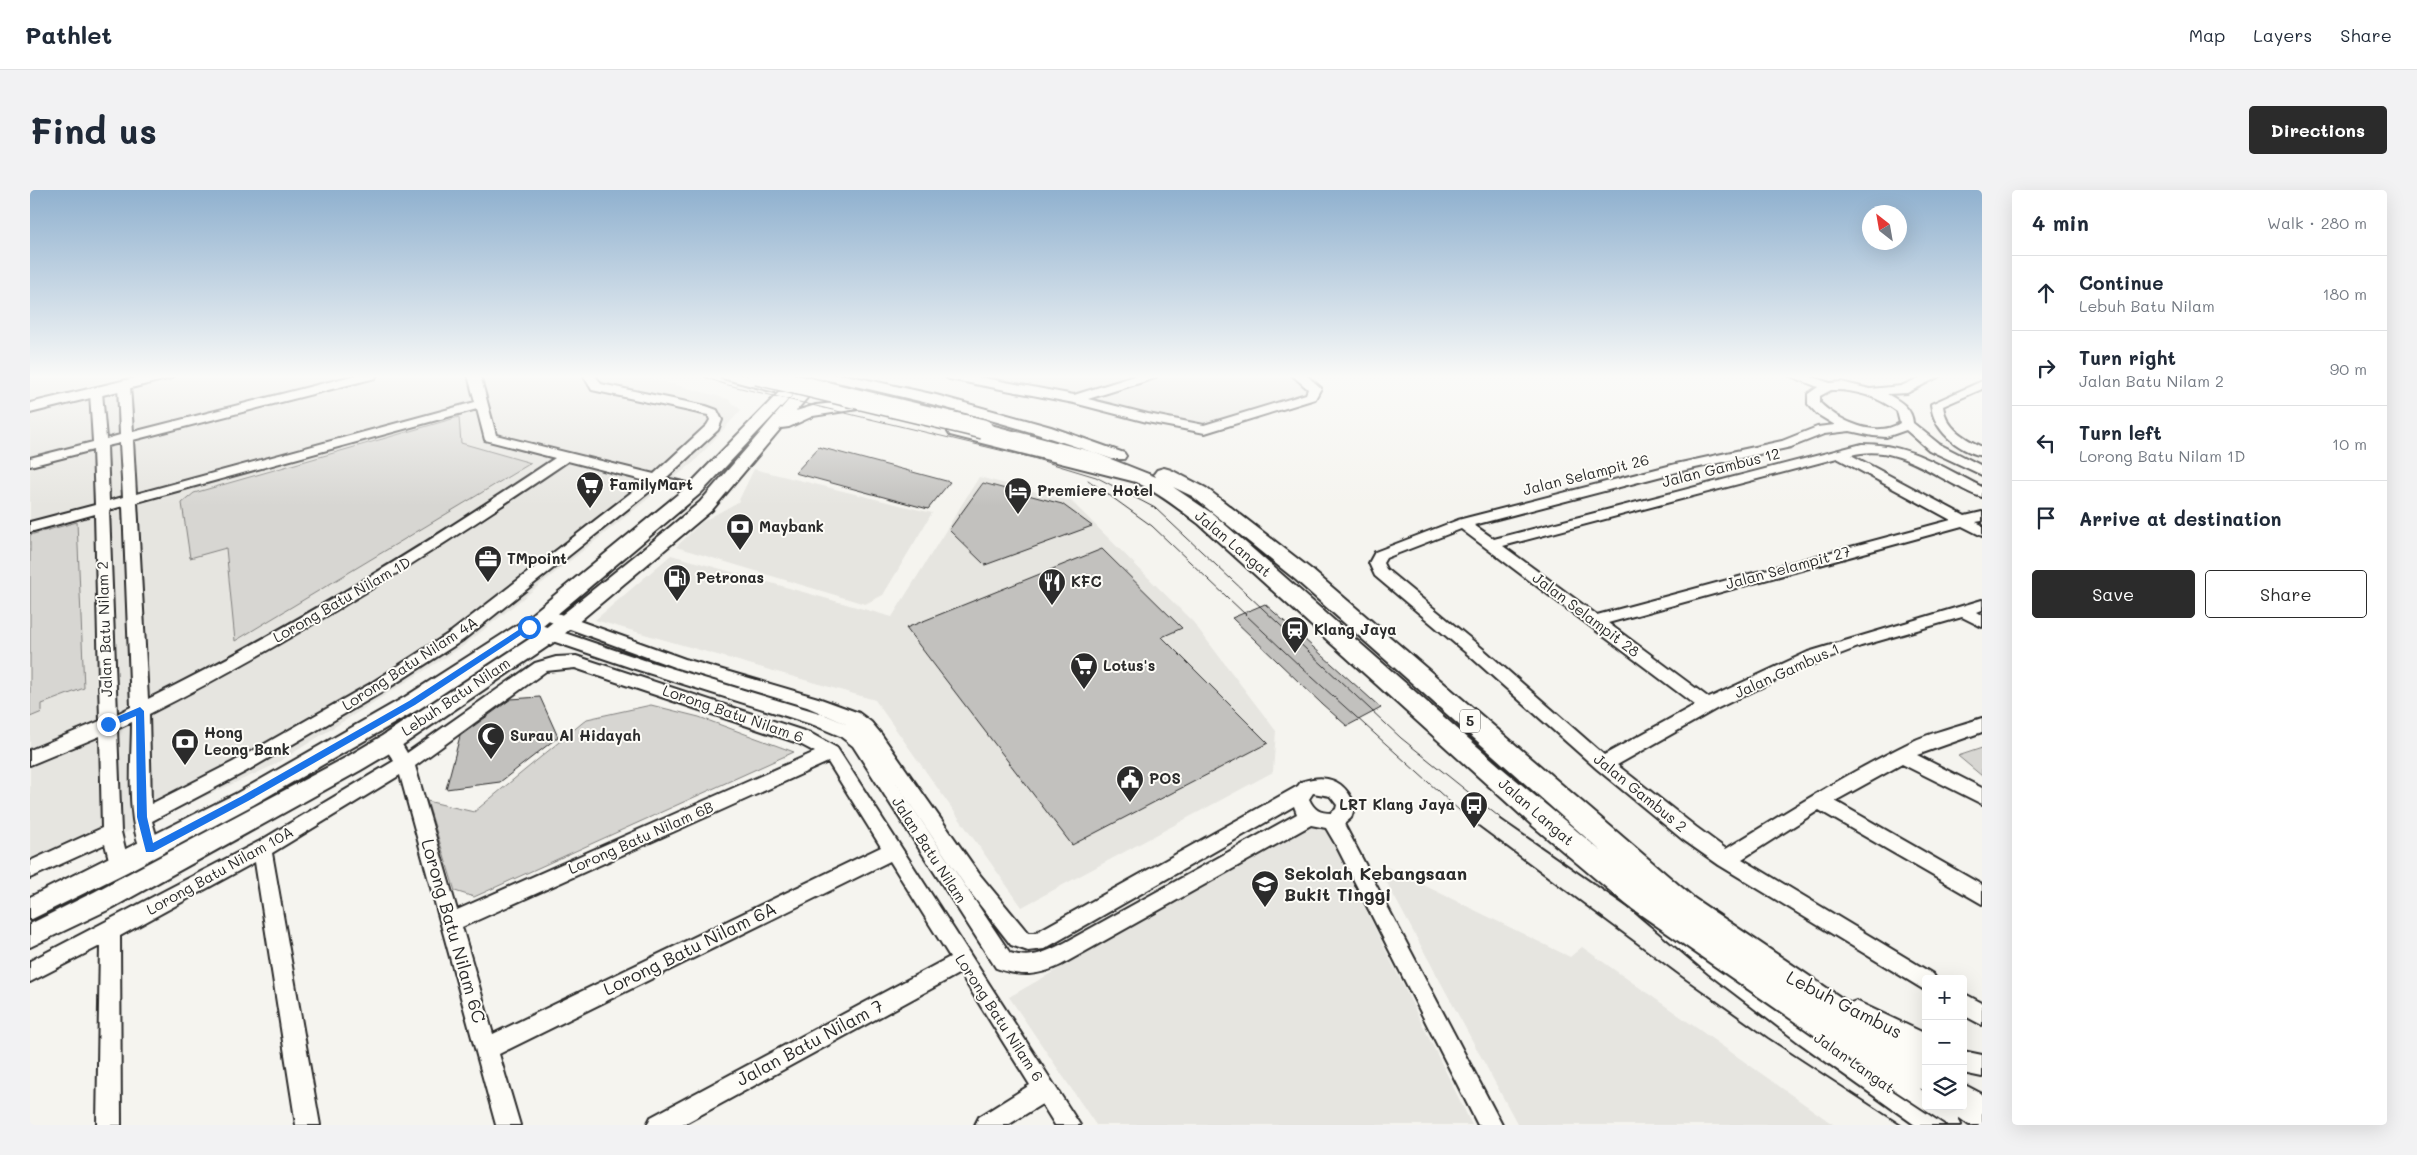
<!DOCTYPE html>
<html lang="en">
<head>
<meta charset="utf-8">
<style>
  :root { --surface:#fff; --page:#f2f2f3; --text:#1f2937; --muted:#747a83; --line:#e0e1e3; --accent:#2b2b2b }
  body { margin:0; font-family:Mali,sans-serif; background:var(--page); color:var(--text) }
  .controls { position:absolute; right:15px; bottom:15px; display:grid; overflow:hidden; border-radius:5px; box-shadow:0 5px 20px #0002 }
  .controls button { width:45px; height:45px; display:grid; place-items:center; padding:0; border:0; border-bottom:1px solid var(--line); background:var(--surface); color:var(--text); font:25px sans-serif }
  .compass { position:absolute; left:1832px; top:15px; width:45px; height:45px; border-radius:50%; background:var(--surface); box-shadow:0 5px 20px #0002; rotate:329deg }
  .stop { position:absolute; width:15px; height:15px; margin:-11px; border:4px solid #1a73e8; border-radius:50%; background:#fff }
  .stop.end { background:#1a73e8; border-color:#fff; box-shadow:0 1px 5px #0008 }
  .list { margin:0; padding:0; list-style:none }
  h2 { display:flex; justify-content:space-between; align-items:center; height:65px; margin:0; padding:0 20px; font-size:21px }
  h2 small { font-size:16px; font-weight:400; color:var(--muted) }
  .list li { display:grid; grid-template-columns:32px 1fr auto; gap:15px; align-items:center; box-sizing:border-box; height:75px; padding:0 20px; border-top:1px solid var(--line) }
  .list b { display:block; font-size:19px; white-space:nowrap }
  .list p { margin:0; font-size:16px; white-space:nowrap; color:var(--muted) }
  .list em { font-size:16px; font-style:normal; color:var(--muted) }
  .actions { display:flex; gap:10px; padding:15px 20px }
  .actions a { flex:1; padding:11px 0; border:1px solid var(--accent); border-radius:5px; text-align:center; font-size:18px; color:var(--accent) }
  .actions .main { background:var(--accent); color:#fff }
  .icon { flex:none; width:28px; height:28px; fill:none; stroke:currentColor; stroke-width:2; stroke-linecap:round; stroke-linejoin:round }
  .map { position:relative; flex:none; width:1952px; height:935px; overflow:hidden; border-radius:5px }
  header { display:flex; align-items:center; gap:30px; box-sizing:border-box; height:70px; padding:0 25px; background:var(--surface); border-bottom:1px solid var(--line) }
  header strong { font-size:24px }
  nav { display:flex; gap:28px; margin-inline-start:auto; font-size:18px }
  .intro { display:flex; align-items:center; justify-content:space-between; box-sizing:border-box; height:120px; padding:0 30px }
  h1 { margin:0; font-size:35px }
  .button { padding:12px 22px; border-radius:5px; background:var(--accent); color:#fff; font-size:18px; font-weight:700 }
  main { display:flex; gap:30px; padding:0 30px }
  aside { flex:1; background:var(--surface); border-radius:5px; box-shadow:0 5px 20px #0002 }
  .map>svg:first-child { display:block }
  .built { fill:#e6e5e0 }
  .green { fill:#d7d6d2; stroke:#81807e }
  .building { fill:#c2c1be; stroke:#2b2b2b }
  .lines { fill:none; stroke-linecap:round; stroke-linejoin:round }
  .minor-casing { stroke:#2b2b2b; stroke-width:4 }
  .major-casing { stroke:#2b2b2b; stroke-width:4 }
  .highway-casing { stroke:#2b2b2b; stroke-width:4 }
  .minor { fill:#fdfcf7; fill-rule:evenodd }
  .major { fill:#fdfcf7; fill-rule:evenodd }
  .highway { fill:#fdfcf7; fill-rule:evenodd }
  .tram-far1 { stroke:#2b2b2b; stroke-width:1 }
  .tram { stroke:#2b2b2b; stroke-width:2 }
  .highway-bridge-casing { stroke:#2b2b2b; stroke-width:22; stroke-linecap:butt }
  .highway-bridge { stroke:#fdfcf7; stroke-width:19 }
  .route { fill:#1a73e8 }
  .labels { text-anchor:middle; stroke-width:4; stroke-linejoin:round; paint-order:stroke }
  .shield { fill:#fdfcf7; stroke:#6a6a68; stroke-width:1 }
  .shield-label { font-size:14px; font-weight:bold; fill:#2b2b2b }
  .street-label { font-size:15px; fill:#2b2b2b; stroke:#fdfcf7 }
  .poi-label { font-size:15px; font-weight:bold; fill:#2b2b2b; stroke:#fdfcf7; text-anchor:start }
  .near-poi-label { font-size:18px; font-weight:bold; fill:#2b2b2b; stroke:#fdfcf7; text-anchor:start }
  .near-street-label { font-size:18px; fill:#2b2b2b; stroke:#fdfcf7 }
</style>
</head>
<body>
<header>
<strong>Pathlet</strong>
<nav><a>Map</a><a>Layers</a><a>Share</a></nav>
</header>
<div class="intro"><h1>Find us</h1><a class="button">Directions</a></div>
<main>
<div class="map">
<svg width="1952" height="935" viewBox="0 0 1952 935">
  <rect width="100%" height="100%" fill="#f5f4ef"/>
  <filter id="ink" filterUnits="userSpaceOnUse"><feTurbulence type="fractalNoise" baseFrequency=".02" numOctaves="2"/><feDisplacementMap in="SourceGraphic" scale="10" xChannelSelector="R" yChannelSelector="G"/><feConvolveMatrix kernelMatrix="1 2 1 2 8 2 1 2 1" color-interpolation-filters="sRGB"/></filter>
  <g filter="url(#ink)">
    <g class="built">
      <polygon points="0,185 102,185 0,210"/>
      <polygon points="144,185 609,185 698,209 711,220 664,272 432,457 242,576 0,686 0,220"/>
      <polygon points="933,185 1264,185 1281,198 1276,205 1175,237 1043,206"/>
      <polygon points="724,279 902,323 853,405 835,414 646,357 672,332 708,312"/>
      <polygon points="949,287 1041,311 1163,432 1246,541 1243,582 992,717 845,510 565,430 641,365 862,427"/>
      <polygon points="1291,629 1442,935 1066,935 979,807"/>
      <polygon points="1357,677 1540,767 1552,757 1804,935 1488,935 1352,684"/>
    </g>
    <g class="green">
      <polygon points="429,227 431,253 501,273 205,451 196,358 160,368 152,313 164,303"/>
      <polygon points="47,332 54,498 12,514 12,522 0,527 0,345"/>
      <polygon points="621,515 669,527 764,562 444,707 425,701 397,611 444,622 557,529"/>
      <polygon points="1952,558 1952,586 1928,566"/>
    </g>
    <g class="building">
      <polygon points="789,257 920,292 898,319 765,283"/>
      <polygon points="953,293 1032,314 1062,336 955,375 919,340"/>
      <polygon points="1072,359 1152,438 1132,447 1238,553 1042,655 876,438"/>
      <polygon points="1235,414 1331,500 1351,518 1317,536 1292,514 1202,428"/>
      <polygon points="510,507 528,547 470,592 416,599 430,546 481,509"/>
    </g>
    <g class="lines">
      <g class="minor-casing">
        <g id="minor">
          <path d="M326,185h21l-2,3 -242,62 3,54 339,-92 -7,-27h12l16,60 158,39 53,-49 3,-5 -2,-5 -116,-25 -9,-15h12l6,9 105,22 11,4 5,10 -4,10 -52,48 34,8 2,3 -2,3 -5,1 -36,-9 -196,156 -81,52 -137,80 -93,49 8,28 -3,6 -7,2 -7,-2c-18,-37 -11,-93 -11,-133l-15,7 4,103 8,33 -3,6 -7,2 -7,-2 -7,-27 -75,34v-17l72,-33 -2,-92 -70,29v-15l70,-29 -5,-207 -65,18v-10l65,-17 -2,-55 -63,16v-8l63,-16 -3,-50 2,-3h8l2,3 4,47 14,-4 -2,-50 2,-3 4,-1 6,4 3,47zM447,219l8,31 70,18c-131,88 -265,171 -407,241l-11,-197zM90,253l3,54 -14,4 -2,-55zM538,271l78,20 -195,151 -81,52 -137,78 -82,42 -2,-90c146,-74 284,-161 419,-253zM93,316l8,201 -14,7 -8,-204z"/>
          <polygon points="913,185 939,185 1044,205 1108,185 1127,185 1125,188 1058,209 1118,224 1174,235 1276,204 1278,199 1262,185 1276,185 1291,198 1285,209 1175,243 1117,232 1044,213 919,189"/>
          <path d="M1758,185h18l24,8 11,-1 29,7 31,-3 25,-11h16l-35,18 -20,1c13,7 25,14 26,29l26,21 43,22v9l-53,-25 -23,-20 -20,7 -13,-1 -23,-5 -26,3 -33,13 -114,25 -203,53 20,14 368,-95c48,0 78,22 120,43v10c-9,-2 -17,-7 -25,-11 -34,-18 -66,-42 -106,-31l114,61 17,-4v9l-6,1 6,3v11l-20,-10 -354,97 101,75 99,-46 174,-52v10l-5,2 5,3v12l-20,-10 -101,29 -68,26 -77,37 -99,56 79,62 30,22c60,-37 120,-75 183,-106 23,-11 49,-17 73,-25v14l-65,23 65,33v16l-80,-40 -67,37 147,84v19l-163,-94 -77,49 191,115 3,5h-10v12l-207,-126 -37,-26 -85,-70 -126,-112 -96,-81 -6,-13 6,-11 83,-32 218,-56 106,-23 35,-14 18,-2 -18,-11 -9,-10v-10l10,-7zM1801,200c23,-1 48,7 66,21l3,12c-24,16 -61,-2 -80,-20v-7zM1807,268l114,62 -354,95 -94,-69zM1431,339l234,176 -91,50 -121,-106 -97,-80 -3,-6 3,-5z"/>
          <path d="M1952,191v8l-39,17c3,22 21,32 39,41v9c-25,-6 -49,-26 -51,-52z"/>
          <path d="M516,419l139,50 133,39 41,15 12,9 10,12 99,141 48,58h7l263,-147 3,-4c26,-9 43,-2 54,23l-4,13 -7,6 158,301h-24l-142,-280 -10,-17 -15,-3 -250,140c-23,11 -41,12 -65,3l-143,-222 -13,-10 -26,-11 -182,-57 -109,-37 -2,-4 2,-4h12l109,37 182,55 25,11 -44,-19 -133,-40 -134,-49 -2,-4 2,-4zM858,581l78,116 45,58 17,6 16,-2 250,-143 3,8 -231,128c-20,10 -34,18 -56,11zM1283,603l17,3 7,9 -1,4 -5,4c-11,0 -17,-3 -22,-14z"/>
          <path d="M546,466l234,77 27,15 243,377h-25l-13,-21 -34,21h-33l4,-8 51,-32 -70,-112 -278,152h-35l4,-8 299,-160 -60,-96 -391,193 21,71h-24l-96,-350 -128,78 48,272h-24l-41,-263 -135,74 1,189h-24l3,-179 -70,36v-21l230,-120 134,-80 -13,-19 3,-5c13,-4 17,6 23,16l128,-90 21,-6zM545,478l223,75 17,9 -358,158 -42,-144 131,-95zM798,572l53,85 -388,187 -31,-107z"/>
          <polygon points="1933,803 1952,813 1952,835 1933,825"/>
          <polygon points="1826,811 1896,844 1896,867 1818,828 1815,821 1818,814"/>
          <polygon points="1933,861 1952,865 1952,887 1933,883"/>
        </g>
      </g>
      <g class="major-casing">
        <g id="major">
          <polygon points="117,185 143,185 141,188 0,223 0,213"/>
          <polygon points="690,185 715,185 750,194 753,197 745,202 692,188"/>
          <path d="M781,185h35l90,20 115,32 73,26 2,3 -2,3h-12c-94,-34 -190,-59 -289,-80l-27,32 20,-6 37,-4 5,2 3,3 -3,3 -45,7 -24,11 -8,1 -69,82 -155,130 -159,108 -37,22 -249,138 -82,39v-23l64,-32 251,-134 37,-22 161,-106 109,-88 48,-40 100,-115 -99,106 -165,139 -117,77 -166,96 -126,67 -97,48v-23l207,-104 168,-96 117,-75 167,-137 102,-105h10l3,3 -2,3z"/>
          <polygon points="926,237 1120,285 1122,289 1120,293 1114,294 920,245 918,242 920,239"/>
        </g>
      </g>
      <g class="highway-casing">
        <path id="highway" d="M953,233l110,29 63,25 -2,-3 3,-4 7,-2 7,2 35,18 106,82 383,329 231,156v36l-7,-3 7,5v13h20l4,3 -1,-3h14v-22l19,10v31h-13l-11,-8 3,8h-46l-118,-84 -88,-67 -176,-148 -334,-302c-20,-15 -39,-30 -61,-41 -51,-25 -107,-36 -162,-50l-2,-4 2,-4zM1143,297l19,9 104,84 306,272 -99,-83 -290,-255z"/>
      </g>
      <use href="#minor" class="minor"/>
      <use href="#major" class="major"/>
      <use href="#highway" class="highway"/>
      <g class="tram-far1">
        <polyline points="669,185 694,194 1003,268 1066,287 1125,318 1371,548 1473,630"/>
        <polyline points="1058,290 1122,336 1272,478 1440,630"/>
      </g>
      <g class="tram">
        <polyline points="1439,629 1652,787 1738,848 1871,935"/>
        <polyline points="1471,629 1840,885 1916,935"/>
      </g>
      <g class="highway-bridge-casing">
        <polyline id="highway-bridge" points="727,185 953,239"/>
      </g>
      <use href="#highway-bridge" class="highway-bridge"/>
    </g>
  </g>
  <linearGradient id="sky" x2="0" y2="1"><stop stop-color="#90b1cf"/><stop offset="0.59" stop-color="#fafaf8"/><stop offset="1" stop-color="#fafaf8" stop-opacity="0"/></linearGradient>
  <rect width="1952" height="316" fill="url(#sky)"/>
  <polygon class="route" points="496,435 503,437 385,515 218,611 123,662 116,662 107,627 106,526 78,538 75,537 75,532 110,517 114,521 117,627 123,653 212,606 379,511"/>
  <defs>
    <g id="supermarket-pin" transform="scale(1.4375)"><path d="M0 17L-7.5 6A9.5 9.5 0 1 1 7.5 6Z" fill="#2b2b2b" stroke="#fdfcf7"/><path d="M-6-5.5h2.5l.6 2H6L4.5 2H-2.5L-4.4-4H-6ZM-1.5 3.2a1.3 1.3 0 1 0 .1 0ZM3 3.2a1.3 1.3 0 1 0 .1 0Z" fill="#fff"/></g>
    <g id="hotel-pin" transform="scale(1.4375)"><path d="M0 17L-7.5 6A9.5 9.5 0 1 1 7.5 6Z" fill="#2b2b2b" stroke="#fdfcf7"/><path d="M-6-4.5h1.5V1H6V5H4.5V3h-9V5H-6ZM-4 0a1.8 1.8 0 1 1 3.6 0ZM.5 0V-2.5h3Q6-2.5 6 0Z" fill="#fff"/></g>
    <g id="bank-pin" transform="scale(1.4375)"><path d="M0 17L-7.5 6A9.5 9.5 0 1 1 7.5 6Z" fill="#2b2b2b" stroke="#fdfcf7"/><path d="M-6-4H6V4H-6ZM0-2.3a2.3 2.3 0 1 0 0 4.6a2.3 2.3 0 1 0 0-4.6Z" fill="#fff"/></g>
    <g id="office-pin" transform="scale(1.4375)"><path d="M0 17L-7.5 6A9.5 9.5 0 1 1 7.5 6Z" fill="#2b2b2b" stroke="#fdfcf7"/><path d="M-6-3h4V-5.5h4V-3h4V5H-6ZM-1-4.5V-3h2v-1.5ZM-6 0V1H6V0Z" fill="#fff"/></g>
    <g id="fuel-pin" transform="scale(1.4375)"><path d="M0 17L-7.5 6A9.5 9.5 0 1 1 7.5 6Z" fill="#2b2b2b" stroke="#fdfcf7"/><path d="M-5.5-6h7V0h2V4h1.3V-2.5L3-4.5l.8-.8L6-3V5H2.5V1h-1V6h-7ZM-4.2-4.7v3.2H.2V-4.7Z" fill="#fff"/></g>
    <g id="restaurant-pin" transform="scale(1.4375)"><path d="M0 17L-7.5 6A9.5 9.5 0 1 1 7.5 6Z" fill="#2b2b2b" stroke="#fdfcf7"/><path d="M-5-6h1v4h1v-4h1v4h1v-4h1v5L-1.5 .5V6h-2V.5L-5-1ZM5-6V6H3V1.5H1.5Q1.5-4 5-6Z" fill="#fff"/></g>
    <g id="station-pin" transform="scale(1.4375)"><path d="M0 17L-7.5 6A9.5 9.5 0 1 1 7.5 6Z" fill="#2b2b2b" stroke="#fdfcf7"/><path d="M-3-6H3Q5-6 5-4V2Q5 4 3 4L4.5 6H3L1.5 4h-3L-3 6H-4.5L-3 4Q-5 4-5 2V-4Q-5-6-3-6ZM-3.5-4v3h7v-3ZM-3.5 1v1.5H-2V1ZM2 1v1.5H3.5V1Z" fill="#fff"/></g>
    <g id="mosque-pin" transform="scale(1.4375)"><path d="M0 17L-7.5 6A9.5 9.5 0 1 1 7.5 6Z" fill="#2b2b2b" stroke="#fdfcf7"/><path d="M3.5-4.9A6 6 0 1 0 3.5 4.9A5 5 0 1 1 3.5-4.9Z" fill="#fff"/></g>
    <g id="civic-pin" transform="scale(1.4375)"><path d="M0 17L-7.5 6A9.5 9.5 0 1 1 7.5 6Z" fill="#2b2b2b" stroke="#fdfcf7"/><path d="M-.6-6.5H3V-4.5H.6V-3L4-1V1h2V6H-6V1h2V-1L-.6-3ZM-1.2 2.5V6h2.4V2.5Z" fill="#fff"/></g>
    <g id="bus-pin" transform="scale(1.4375)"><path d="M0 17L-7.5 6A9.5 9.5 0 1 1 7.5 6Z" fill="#2b2b2b" stroke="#fdfcf7"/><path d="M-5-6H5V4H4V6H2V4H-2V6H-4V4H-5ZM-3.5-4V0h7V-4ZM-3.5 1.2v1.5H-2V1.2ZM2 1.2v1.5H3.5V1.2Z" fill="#fff"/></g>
    <g id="school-pin" transform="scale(1.4375)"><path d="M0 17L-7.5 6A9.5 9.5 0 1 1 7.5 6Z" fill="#2b2b2b" stroke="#fdfcf7"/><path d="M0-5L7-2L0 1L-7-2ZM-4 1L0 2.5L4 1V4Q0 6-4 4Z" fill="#fff"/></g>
  </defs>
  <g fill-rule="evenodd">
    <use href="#supermarket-pin" x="560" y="295"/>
    <use href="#hotel-pin" x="988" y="301"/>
    <use href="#bank-pin" x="710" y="337"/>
    <use href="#office-pin" x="458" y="369"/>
    <use href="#fuel-pin" x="647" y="388"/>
    <use href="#restaurant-pin" x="1022" y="392"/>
    <use href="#station-pin" x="1265" y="440"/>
    <use href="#supermarket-pin" x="1054" y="476"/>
    <use href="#mosque-pin" x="461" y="546"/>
    <use href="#bank-pin" x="155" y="552"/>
    <use href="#civic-pin" x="1100" y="589"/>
    <use href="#bus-pin" x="1444" y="615"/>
    <use href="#school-pin" x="1235" y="694"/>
  </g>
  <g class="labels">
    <rect class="shield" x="1430" y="519.5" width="20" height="23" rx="4"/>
    <g class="shield-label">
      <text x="1440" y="536">5</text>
    </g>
    <g class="street-label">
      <text transform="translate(1691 278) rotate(-14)" y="5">Jalan Gambus 12</text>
      <text transform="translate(1556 285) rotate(-14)" y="5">Jalan Selampit 26</text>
      <text transform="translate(1203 354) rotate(40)" y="5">Jalan Langat</text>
      <text transform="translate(1758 378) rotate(-15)" y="5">Jalan Selampit 27</text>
      <text transform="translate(312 410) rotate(-30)" y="5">Lorong Batu Nilam 1D</text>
      <text transform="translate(1556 425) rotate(37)" y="5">Jalan Selampit 28</text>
      <text transform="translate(75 439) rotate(-92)" y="5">Jalan Batu Nilam 2</text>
      <text transform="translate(380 474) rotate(-33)" y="5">Lorong Batu Nilam 4A</text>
      <text transform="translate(1757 481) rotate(-24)" y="5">Jalan Gambus 1</text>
      <text transform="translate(426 507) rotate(-34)" y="5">Lebuh Batu Nilam</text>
      <text transform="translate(703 524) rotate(19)" y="5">Lorong Batu Nilam 6</text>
      <text transform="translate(1610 603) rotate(39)" y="5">Jalan Gambus 2</text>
      <text transform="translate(1506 622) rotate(41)" y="5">Jalan Langat</text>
      <text transform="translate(611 648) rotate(-24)" y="5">Lorong Batu Nilam 6B</text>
      <text transform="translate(899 660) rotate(57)" y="5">Jalan Batu Nilam</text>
      <text transform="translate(190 681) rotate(-29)" y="5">Lorong Batu Nilam 10A</text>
      <text transform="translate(969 828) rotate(57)" y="5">Lorong Batu Nilam 6</text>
      <text transform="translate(1824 873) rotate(35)" y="5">Jalan Langat</text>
    </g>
    <g class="poi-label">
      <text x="579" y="300">FamilyMart</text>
      <text x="1007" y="306">Premiere Hotel</text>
      <text x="729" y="342">Maybank</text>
      <text x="477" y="374">TMpoint</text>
      <text x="666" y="393">Petronas</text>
      <text x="1041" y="397">KFC</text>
      <text x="1284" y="445">Klang Jaya</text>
      <text x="1073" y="481">Lotus's</text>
      <text x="174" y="548">Hong<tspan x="174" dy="17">Leong Bank</tspan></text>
      <text x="480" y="551">Surau Al Hidayah</text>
      <text x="1119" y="594">POS</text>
      <text x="1425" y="620" text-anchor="end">LRT Klang Jaya</text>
    </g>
    <g class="near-poi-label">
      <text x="1254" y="690">Sekolah Kebangsaan<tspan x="1254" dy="21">Bukit Tinggi</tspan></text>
    </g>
    <g class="near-street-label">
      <text transform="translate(423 741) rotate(74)" y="6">Lorong Batu Nilam 6C</text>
      <text transform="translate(660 759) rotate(-26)" y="6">Lorong Batu Nilam 6A</text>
      <text transform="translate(1814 815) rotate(27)" y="6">Lebuh Gambus</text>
      <text transform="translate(780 853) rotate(-28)" y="6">Jalan Batu Nilam 7</text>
    </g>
  </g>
</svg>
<div class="controls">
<button>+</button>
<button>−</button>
<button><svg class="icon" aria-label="layers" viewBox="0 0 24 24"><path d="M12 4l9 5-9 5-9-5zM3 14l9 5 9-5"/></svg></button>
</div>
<svg class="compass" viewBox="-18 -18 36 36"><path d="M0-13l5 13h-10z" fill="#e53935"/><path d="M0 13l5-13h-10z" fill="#747a83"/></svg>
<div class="stop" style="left:499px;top:437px"></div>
<div class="stop end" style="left:78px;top:534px"></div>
</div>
<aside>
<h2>4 min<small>Walk · 280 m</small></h2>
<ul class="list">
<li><svg class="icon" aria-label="ahead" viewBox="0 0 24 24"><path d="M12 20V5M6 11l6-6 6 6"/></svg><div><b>Continue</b><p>Lebuh Batu Nilam</p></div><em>180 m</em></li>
<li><svg class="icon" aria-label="right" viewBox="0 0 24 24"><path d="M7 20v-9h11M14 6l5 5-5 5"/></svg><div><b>Turn right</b><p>Jalan Batu Nilam 2</p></div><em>90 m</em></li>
<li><svg class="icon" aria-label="left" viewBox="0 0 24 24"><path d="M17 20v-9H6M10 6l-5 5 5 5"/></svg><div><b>Turn left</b><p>Lorong Batu Nilam 1D</p></div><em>10 m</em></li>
<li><svg class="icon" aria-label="arrive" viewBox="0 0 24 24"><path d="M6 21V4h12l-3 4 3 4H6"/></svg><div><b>Arrive at destination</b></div></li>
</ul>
<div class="actions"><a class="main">Save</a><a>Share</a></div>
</aside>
</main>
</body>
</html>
